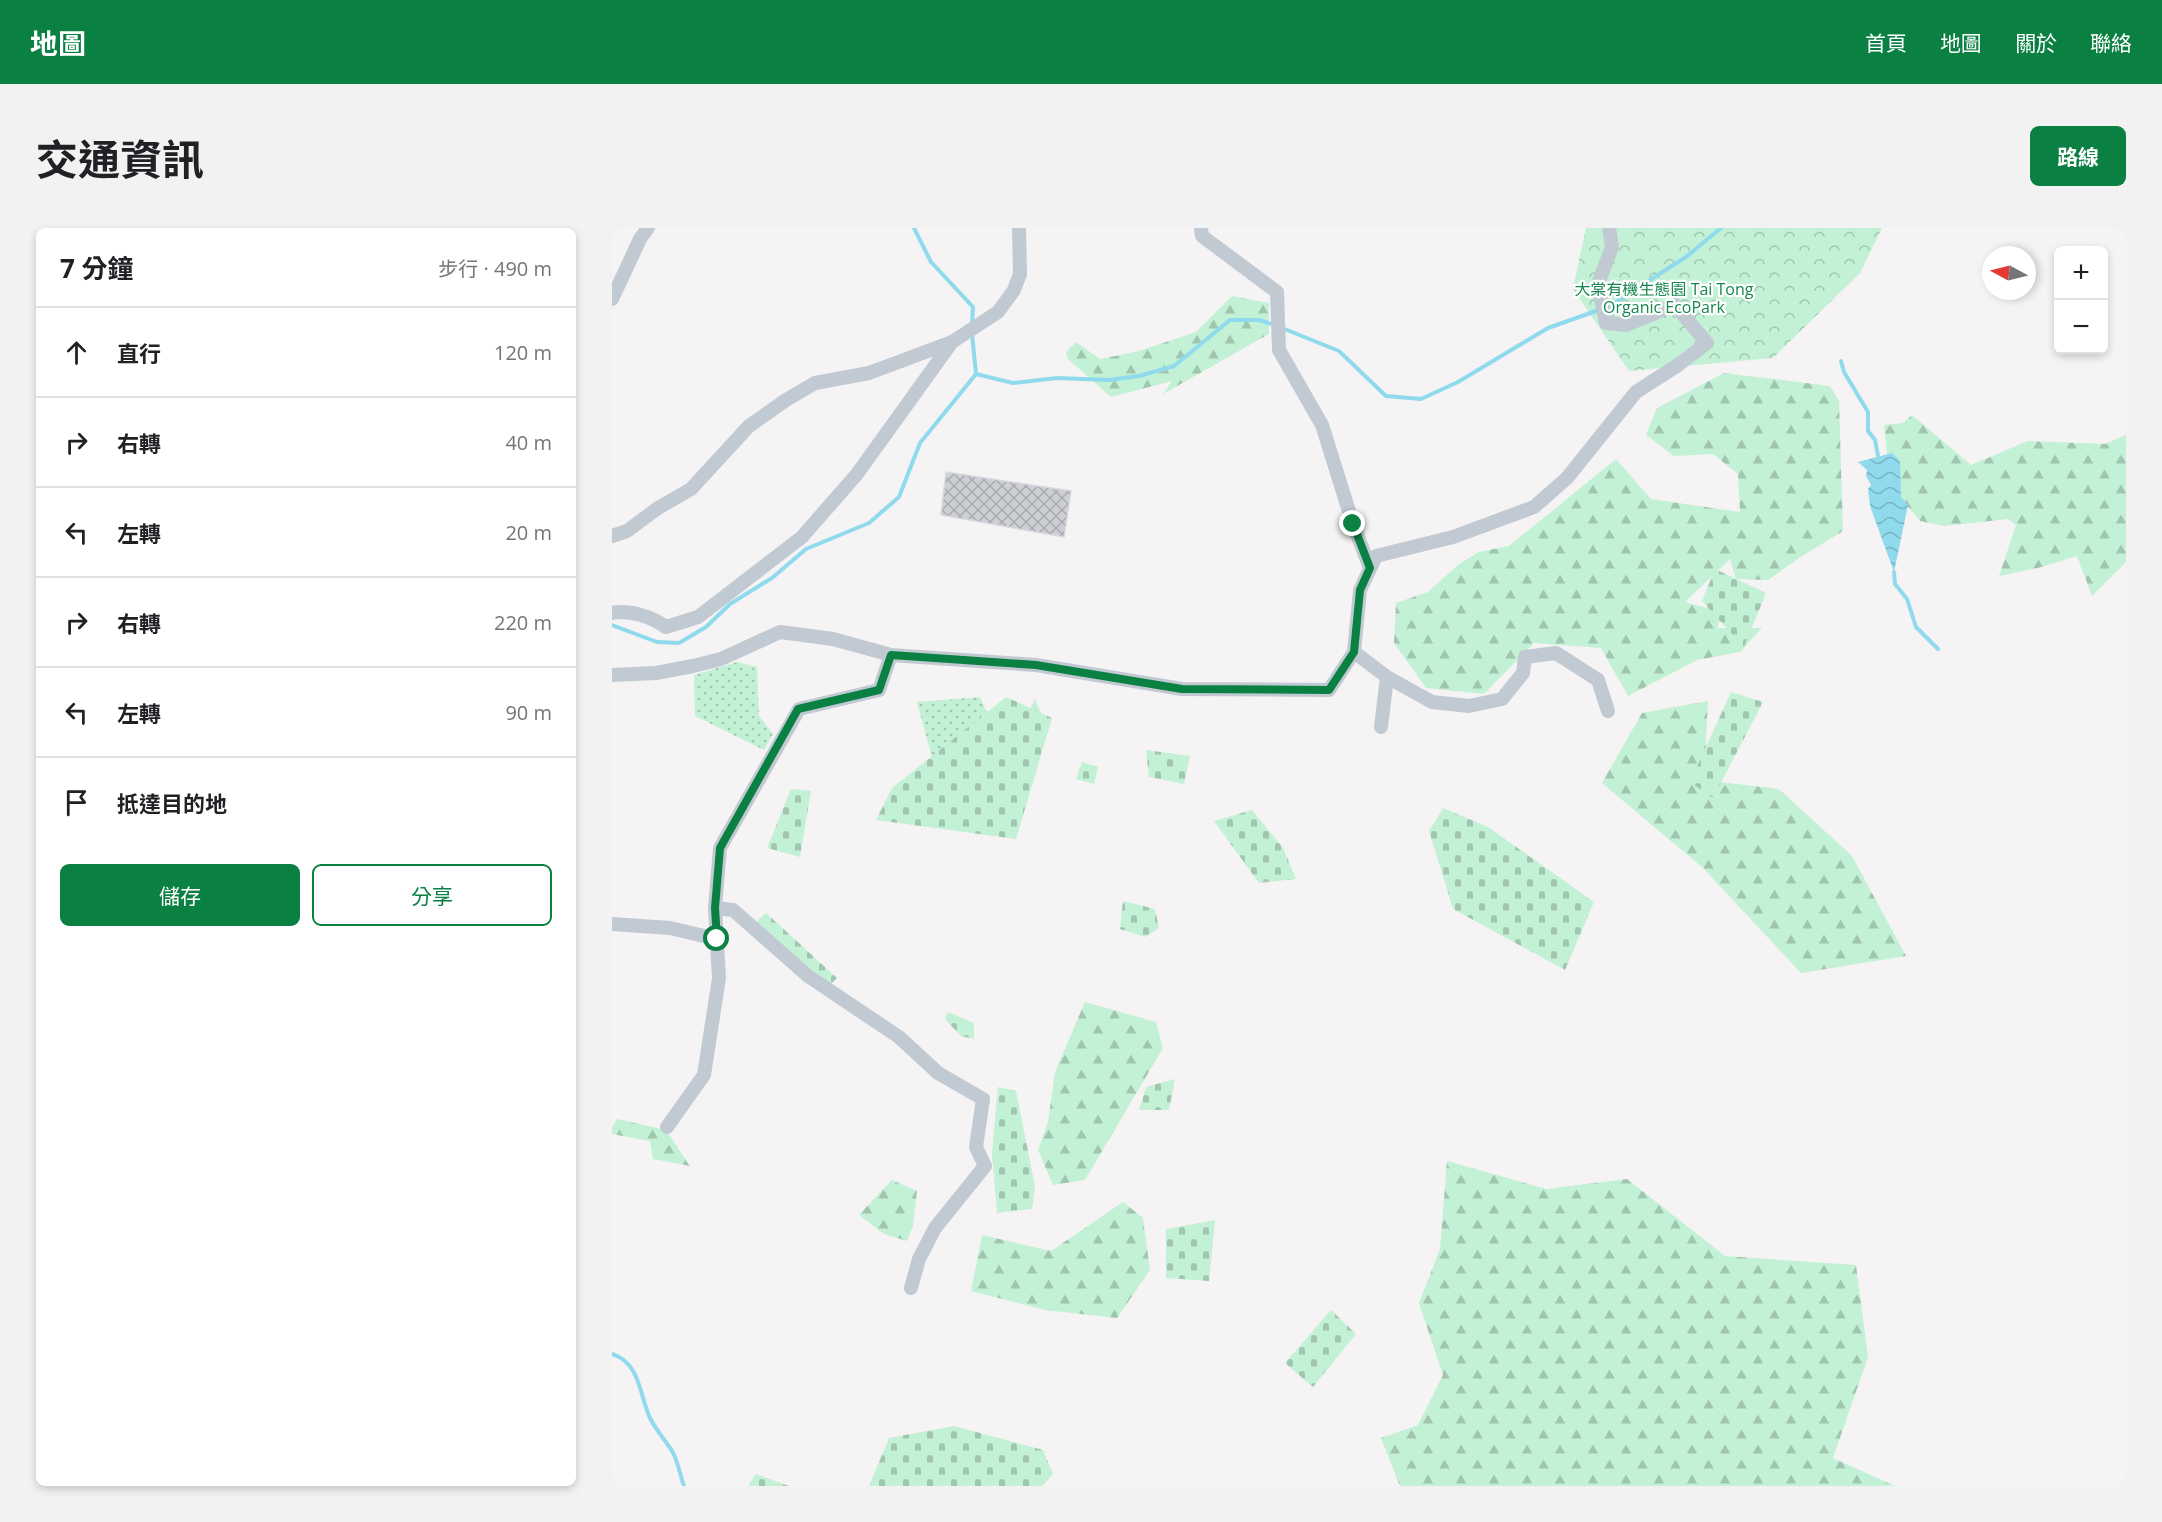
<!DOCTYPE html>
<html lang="zh-TW">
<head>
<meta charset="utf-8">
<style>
  :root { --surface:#fff; --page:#f2f2f2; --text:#202124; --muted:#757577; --line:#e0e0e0; --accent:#0b8043 }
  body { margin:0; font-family:"Open Sans","Noto Sans TC",sans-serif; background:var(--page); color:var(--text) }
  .controls { position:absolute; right:18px; top:18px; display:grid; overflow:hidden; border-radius:9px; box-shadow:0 3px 9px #0003 }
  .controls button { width:54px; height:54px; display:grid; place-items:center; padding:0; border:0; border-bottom:2px solid var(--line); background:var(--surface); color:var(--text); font:30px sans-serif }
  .compass { position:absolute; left:1370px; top:18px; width:54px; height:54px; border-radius:50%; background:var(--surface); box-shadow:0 3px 9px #0003; rotate:277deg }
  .stop { position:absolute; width:18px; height:18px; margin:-14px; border:4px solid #0b8043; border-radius:50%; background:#fff }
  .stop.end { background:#0b8043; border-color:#fff; box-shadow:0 2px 6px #0008 }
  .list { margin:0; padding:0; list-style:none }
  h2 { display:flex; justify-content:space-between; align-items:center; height:78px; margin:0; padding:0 24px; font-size:26px }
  h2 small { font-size:20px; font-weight:400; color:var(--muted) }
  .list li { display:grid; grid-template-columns:39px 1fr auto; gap:18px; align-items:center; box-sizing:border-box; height:90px; padding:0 24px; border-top:2px solid var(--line) }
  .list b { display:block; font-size:22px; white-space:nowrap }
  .list em { font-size:20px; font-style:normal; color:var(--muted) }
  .actions { display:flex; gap:12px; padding:18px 24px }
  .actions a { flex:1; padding:14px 0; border:2px solid var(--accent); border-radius:9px; text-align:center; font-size:21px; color:var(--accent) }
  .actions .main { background:var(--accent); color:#fff }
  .icon { flex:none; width:33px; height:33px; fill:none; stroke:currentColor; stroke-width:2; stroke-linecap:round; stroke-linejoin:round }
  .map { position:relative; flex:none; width:1514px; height:1258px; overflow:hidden; border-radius:9px }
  header { display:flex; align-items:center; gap:36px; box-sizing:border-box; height:84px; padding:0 30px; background:var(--accent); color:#fff }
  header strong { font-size:28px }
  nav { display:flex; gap:33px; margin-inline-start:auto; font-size:21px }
  .intro { display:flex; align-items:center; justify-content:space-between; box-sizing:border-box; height:144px; padding:0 36px }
  h1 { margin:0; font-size:42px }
  .button { padding:15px 27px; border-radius:9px; background:var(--accent); color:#fff; font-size:21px; font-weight:700 }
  main { display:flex; gap:36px; padding:0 36px }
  aside { flex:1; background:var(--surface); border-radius:9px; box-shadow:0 3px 9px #0003 }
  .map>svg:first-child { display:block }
  .grass { fill:url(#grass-dots) }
  .forest { fill:url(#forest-firs) }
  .cemetery { fill:url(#cemetery-stones) }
  .park { fill:url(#park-crowns) }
  .water { fill:url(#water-waves) }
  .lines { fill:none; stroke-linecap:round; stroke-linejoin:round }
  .stream { stroke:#90daee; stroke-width:4 }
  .building { fill:url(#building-cross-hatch); stroke:#d7d9de; stroke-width:1.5 }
  .minor { stroke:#c1cad2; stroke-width:14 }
  .route { stroke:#0b8043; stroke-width:8 }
  .labels { text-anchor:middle; stroke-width:4.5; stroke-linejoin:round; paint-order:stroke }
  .park-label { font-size:16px; fill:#17864f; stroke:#fff }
</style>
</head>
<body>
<header>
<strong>地圖</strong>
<nav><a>首頁</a><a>地圖</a><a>關於</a><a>聯絡</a></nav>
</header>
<div class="intro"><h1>交通資訊</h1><a class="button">路線</a></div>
<main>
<aside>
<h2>7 分鐘<small>步行 · 490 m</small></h2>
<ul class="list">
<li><svg class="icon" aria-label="ahead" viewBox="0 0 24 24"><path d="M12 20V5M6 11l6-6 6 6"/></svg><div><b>直行</b></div><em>120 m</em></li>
<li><svg class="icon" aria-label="right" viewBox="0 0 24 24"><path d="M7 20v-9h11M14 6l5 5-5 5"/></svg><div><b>右轉</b></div><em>40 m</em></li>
<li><svg class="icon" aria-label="left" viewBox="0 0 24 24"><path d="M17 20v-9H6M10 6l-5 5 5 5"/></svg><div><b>左轉</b></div><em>20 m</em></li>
<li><svg class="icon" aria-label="right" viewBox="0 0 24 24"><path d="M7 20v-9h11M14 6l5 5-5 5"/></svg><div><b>右轉</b></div><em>220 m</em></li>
<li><svg class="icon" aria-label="left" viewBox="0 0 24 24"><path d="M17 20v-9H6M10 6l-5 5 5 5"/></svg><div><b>左轉</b></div><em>90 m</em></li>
<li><svg class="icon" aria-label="arrive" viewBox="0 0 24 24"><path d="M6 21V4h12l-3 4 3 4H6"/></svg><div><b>抵達目的地</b></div></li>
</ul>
<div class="actions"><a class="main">儲存</a><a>分享</a></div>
</aside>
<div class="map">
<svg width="1514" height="1258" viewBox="0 0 1514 1258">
  <defs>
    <pattern id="grass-dots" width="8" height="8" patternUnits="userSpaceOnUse" patternTransform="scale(1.5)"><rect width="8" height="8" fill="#c3f1d5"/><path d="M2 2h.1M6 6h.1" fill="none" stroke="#a0c6b0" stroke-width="1.8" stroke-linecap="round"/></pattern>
    <pattern id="forest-firs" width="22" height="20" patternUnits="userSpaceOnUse" patternTransform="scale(1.5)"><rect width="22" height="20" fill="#c3f1d5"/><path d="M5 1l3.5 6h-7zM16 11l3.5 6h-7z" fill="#a0c6b0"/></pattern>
    <pattern id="cemetery-stones" width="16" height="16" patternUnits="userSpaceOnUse" patternTransform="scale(1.5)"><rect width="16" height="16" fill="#c3f1d5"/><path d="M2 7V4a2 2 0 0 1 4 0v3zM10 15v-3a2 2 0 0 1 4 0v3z" fill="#a0c6b0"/></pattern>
    <pattern id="park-crowns" width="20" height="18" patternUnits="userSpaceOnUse" patternTransform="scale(1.5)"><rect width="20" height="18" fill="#c3f1d5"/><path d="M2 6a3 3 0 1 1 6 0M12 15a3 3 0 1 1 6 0" fill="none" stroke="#a0c6b0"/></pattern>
    <pattern id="water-waves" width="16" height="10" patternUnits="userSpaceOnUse" patternTransform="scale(1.5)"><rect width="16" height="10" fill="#90daee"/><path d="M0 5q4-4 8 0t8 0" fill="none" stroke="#78b4c4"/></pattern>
    <pattern id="building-cross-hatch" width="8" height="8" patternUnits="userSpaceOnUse" patternTransform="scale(1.5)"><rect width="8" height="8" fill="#cdcfd5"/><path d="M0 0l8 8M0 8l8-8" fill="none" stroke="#a8abb0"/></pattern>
  </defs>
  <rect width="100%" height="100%" fill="#f5f3f3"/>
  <g class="grass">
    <polygon points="125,434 145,439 147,488 161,506 152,522 83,488 82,447"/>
    <polygon points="368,469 380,496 409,498 423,471 434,497 324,544 305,474"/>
  </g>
  <g class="forest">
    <polygon points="620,68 657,75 657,106 551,166 560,153 499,169 456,131 454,124 464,114 488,131 527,123 584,104"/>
    <polygon points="1112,145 1218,158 1227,173 1231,303 1187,330 1156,352 1124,351 1118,331 1073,374 1111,384 1105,400 1150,400 1128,424 1085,432 1016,468 989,420 922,415 872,466 814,460 782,415 784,375 816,364 847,336 867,324 897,318 1004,231 1039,271 1128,284 1126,246 1101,226 1062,228 1034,207 1045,180"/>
    <polygon points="1300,187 1359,237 1416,213 1493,216 1514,207 1514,334 1480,368 1465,328 1426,340 1387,348 1404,297 1396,291 1332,298 1308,293 1279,259 1272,197 1291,195"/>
    <polygon points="1096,473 1092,552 1167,561 1240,628 1294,728 1189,745 1090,639 990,555 1030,485"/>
    <polygon points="473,774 544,794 551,820 473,952 441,957 426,922 436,894 443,844"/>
    <polygon points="5,891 54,902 78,938 41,931 38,913 0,906 0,899"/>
    <polygon points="835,933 934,961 1015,951 1113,1028 1244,1037 1256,1129 1221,1230 1283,1258 788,1258 769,1210 806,1197 831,1147 807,1075 828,1021"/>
    <polygon points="280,952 305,963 301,997 295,1013 272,1006 247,987"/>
    <polygon points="511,974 531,990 538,1042 505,1090 433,1082 359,1063 370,1007 439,1023"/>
  </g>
  <g class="cemetery">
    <polygon points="1103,341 1154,365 1132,419 1090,373"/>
    <polygon points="1119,464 1151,474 1101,570 1078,554"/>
    <polygon points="394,469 440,490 404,611 264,592 280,560"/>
    <polygon points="534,522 578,528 572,556 537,549"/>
    <polygon points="470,534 486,539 482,556 464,551"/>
    <polygon points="179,561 199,563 188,629 155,620"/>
    <polygon points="831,580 876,599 982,674 953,742 841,681 817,603"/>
    <polygon points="640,582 671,620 684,651 647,655 602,593"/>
    <polygon points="511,673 543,681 547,700 533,709 508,701"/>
    <polygon points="154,685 225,750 218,757 143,695"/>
    <polygon points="336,784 362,795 362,811 349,808 333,791"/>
    <polygon points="563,851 557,882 527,882 534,859"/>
    <polygon points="386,859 404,863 423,958 420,981 385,985 380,924"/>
    <polygon points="603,992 597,1053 554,1050 554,1001"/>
    <polygon points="719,1082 744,1106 701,1159 673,1135"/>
    <polygon points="342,1198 431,1222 441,1246 430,1258 257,1258 277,1210"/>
    <polygon points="144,1246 177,1258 136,1258"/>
  </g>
  <polygon class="park" points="974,0 1270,0 1248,45 1161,130 1017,143 961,61"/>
  <polygon class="water" points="1280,225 1288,233 1289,269 1296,277 1282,344 1258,278 1256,261 1259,257 1254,248 1255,242 1246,234"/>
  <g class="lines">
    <g class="stream">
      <polyline points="302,0 319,34 361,79 360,96"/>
      <polyline points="994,80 1074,29 1109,0"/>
      <polyline points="670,100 727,123 774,168 809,171 846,154 936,100 987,82"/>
      <polyline points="1229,133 1232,144 1256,184 1256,203 1263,212 1266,228"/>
      <polyline points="364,146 401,155 445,150 497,152 527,148 562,138 618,92 647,92 663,97"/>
      <polyline points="1282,344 1283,356 1295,371 1304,399 1326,421"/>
      <polyline points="0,397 45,414 67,415 94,399 118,376 160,350 194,321 257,295 287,269 308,215 364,146 360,106"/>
      <path d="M0,1126c30,10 27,43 39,66 6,11 14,20 21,31 6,10 8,24 12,35"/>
    </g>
  </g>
  <polygon class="building" points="334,244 459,263 452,309 329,287"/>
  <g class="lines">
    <g class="minor">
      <polyline points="589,0 590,8 665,64 667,122 710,197 741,296 758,340"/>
      <polyline points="0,71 28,11 36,0"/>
      <polyline points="0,308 15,303 46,280 79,261 137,198 174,172 203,155 257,145 340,114 386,84 402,62 408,46 407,0"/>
      <path d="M0,385c17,-4 40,4 54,14l32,-10 104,-80 55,-63 95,-132"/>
      <polyline points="742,424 775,449 769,499"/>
      <polyline points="0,447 44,445 81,438 109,431 168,404 221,411 279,427 424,437 570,461 717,462 742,424 748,362 764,328 841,309 922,279 955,250 1024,164 1066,137 1095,115 1063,77 1014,97 994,95 986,56 1000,19 997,0"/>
      <polyline points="775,449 820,474 857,478 890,471 911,445 913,429 944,425 986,452 996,483"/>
      <polyline points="103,680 121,682 196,748 287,809 326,845 371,871 364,919 373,938 323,1000 307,1031 299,1060"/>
      <polyline points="0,696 58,700 105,711"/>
      <polyline points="55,899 92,847 107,750 103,680 108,620 187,481 267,462 279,427"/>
    </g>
  </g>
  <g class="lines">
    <polyline class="route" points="105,711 103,680 108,620 186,481 267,462 279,427 424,437 570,461 717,462 742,424 748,362 758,340 741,296"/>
  </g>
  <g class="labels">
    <g class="park-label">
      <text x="1052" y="67">大棠有機生態園 Tai Tong<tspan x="1052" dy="18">Organic EcoPark</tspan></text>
    </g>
  </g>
</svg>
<div class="controls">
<button>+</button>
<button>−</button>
</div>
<svg class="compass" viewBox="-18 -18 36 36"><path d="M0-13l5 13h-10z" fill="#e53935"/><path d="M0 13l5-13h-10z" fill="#757577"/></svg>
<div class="stop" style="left:105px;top:711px"></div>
<div class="stop end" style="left:741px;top:296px"></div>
</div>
</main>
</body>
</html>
